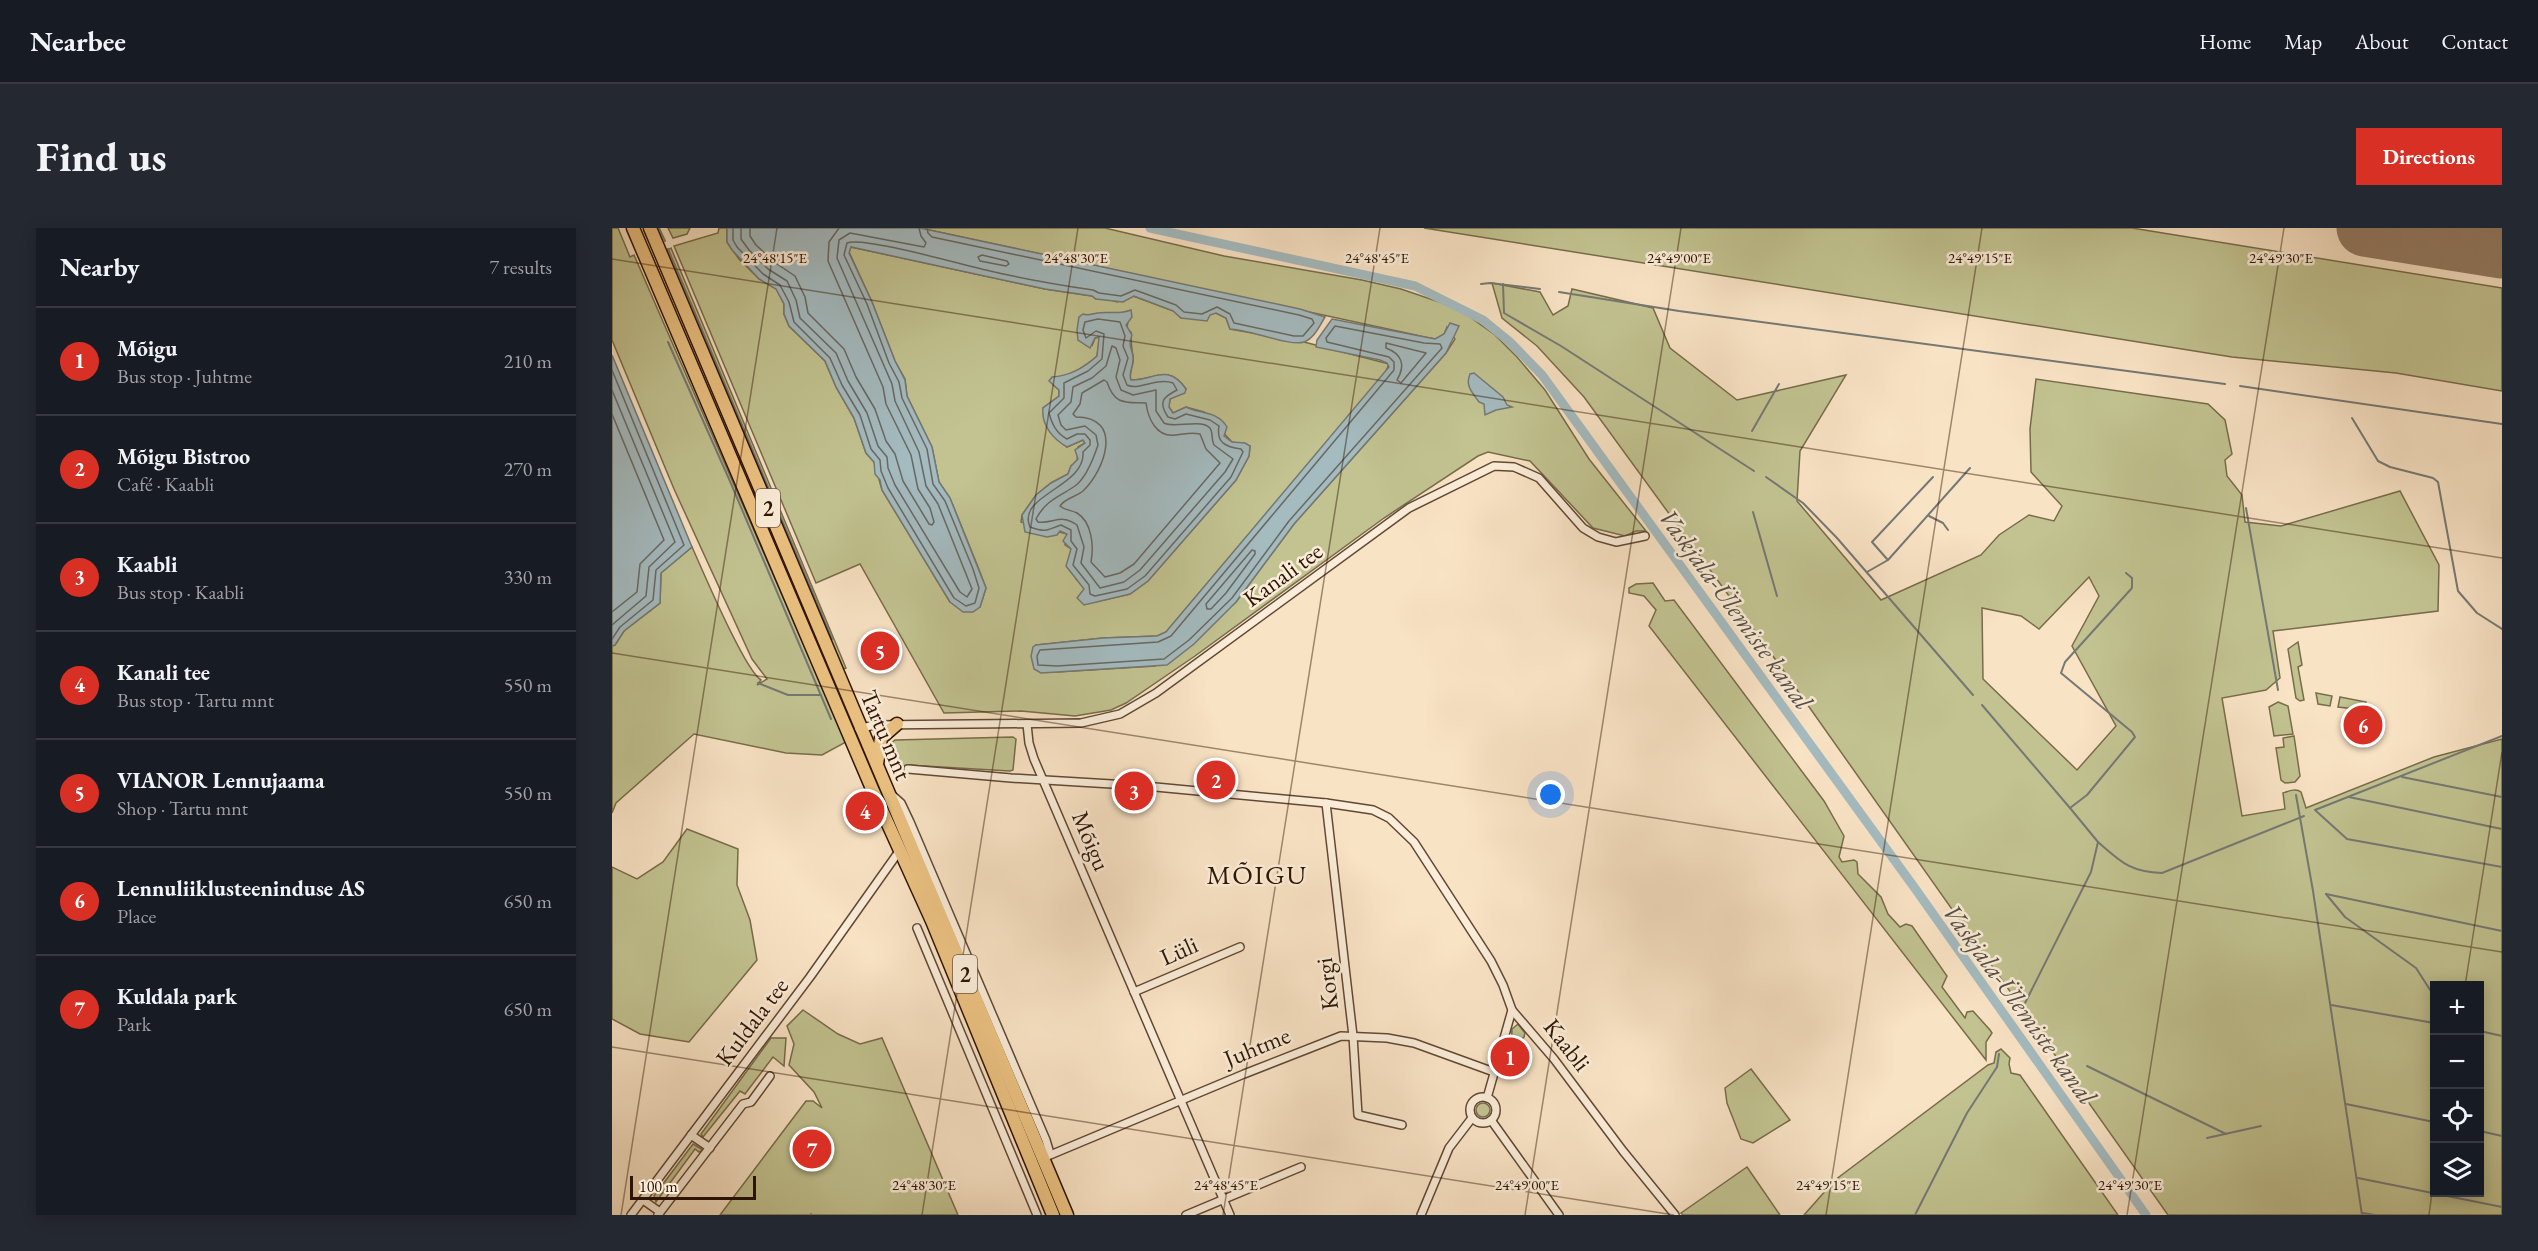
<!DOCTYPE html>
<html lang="en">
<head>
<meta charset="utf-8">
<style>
  :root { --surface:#171b24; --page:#242831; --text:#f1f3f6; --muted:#9ea1a6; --line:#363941; --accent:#d93025 }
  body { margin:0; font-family:"EB Garamond",serif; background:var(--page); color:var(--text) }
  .controls { position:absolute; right:18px; bottom:18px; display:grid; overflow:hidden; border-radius:0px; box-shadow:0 3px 15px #0003 }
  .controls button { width:54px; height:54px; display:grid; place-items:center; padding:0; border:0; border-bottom:2px solid var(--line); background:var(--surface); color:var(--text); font:30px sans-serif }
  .scale { position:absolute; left:18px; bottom:15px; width:126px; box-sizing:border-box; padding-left:6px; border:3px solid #2e1403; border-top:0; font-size:16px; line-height:21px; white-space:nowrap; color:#2e1403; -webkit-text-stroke:4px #fbedd9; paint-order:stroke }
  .you { position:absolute; left:939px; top:567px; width:21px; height:21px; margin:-15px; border:4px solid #fff; border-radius:50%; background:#1a73e8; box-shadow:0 0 0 9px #1a73e833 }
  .badge { display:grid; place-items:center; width:39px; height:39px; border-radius:50%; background:var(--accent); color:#fff; font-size:20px; font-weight:700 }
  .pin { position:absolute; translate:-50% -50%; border:3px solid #fff; box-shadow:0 2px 6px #0006 }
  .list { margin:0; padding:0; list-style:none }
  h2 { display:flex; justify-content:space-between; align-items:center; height:78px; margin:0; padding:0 24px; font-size:26px }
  h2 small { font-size:20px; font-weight:400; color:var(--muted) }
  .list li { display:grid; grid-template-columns:39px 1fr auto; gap:18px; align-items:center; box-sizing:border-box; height:108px; padding:0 24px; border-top:2px solid var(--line) }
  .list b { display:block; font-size:22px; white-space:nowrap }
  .list p { margin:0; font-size:20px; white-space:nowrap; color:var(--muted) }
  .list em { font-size:20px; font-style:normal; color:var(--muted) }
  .icon { flex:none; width:33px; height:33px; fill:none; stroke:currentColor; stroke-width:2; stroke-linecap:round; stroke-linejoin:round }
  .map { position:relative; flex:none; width:1890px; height:987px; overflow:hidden; border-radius:0px }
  header { display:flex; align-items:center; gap:36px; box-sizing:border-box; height:84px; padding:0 30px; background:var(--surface); border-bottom:2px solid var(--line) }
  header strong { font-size:28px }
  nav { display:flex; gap:33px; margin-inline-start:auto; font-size:21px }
  .intro { display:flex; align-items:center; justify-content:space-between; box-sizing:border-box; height:144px; padding:0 36px }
  h1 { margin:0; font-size:42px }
  .button { padding:15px 27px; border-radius:0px; background:var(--accent); color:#fff; font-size:21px; font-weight:700 }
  main { display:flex; gap:36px; padding:0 36px }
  aside { flex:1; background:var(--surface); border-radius:0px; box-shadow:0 3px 15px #0003 }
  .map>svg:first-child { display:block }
  .green { fill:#c2c391; stroke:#786c4a; stroke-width:1.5; fill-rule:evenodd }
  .water { fill:#a4bbc0; stroke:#757874; stroke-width:1.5 }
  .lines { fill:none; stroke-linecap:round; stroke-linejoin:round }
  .shore { stroke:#696862; stroke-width:1.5 }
  .stream { stroke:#757874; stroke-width:2 }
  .canal { stroke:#a4bbc0; stroke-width:9 }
  .runway { stroke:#947c64; stroke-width:57 }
  .street-casing { stroke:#614834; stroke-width:10 }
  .highway-casing { stroke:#2e1403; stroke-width:15 }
  .street { stroke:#fbedd9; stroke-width:7 }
  .highway { stroke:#ecc282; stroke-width:12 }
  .ticks { fill:none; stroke:#2e1403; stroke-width:1.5; stroke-opacity:0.45 }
  .labels { text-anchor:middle; stroke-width:5; stroke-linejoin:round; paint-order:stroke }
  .shield { fill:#fbedd9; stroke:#6c5543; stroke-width:1.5 }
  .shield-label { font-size:22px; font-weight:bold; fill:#2e1403 }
  .street-label { font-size:24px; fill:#2e1403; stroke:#fbedd9 }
  .water-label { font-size:26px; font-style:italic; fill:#574e45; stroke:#fbedd9 }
  .quarter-label { font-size:27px; letter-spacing:1.5px; fill:#2e1403; stroke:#fbedd9 }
  .ticks-label { font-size:15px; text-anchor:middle; fill:#2e1403; stroke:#fbedd9; stroke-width:5; stroke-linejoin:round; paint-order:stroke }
</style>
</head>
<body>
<header>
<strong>Nearbee</strong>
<nav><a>Home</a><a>Map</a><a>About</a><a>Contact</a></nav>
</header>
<div class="intro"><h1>Find us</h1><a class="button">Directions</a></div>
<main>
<aside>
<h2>Nearby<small>7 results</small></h2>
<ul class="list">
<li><span class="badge">1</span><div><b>Mõigu</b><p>Bus stop · Juhtme</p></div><em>210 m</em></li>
<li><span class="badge">2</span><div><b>Mõigu Bistroo</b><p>Café · Kaabli</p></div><em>270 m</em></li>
<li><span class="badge">3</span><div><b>Kaabli</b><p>Bus stop · Kaabli</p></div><em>330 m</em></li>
<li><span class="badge">4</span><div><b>Kanali tee</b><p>Bus stop · Tartu mnt</p></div><em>550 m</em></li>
<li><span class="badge">5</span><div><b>VIANOR Lennujaama</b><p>Shop · Tartu mnt</p></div><em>550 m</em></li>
<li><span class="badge">6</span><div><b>Lennuliiklusteeninduse AS</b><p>Place</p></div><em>650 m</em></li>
<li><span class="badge">7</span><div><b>Kuldala park</b><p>Park</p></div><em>650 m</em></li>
</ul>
</aside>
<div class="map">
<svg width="1890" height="987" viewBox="0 0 1890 987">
  <rect width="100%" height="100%" fill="#f9e3c5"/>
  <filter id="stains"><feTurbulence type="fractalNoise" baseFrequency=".00333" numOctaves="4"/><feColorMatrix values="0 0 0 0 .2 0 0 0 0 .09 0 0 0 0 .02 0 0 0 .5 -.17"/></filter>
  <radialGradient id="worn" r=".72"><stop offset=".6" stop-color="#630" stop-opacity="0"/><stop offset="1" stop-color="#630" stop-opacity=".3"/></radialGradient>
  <g class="green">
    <path d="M0,0h6l12,29 4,-2 212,487 -24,13 -36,-2 -92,-19 -78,69 -4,10v-167l3,-1 9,-14 36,-28 1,-30 31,-26c11,24 52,122 69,133l-4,5 10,-6 -15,-20 -78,-170 -62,-149z"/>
    <polygon points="56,0 78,0 75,6 61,10"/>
    <path d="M107,0h8v14l12,17 20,20 17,9 8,16v10l5,12 36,35 11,26 18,31 12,35 8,9 8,28 68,112 30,5 6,-19 -8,-21 -28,-69 -11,-16 -7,-35 -25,-51 -2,-17 -10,-18 -23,-59 -23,-50 2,-5 194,42 47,7 4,3h12l9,3 16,-6 41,15 7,7 35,-5 10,5 4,11 74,13 85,22 -4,9 -219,259 -9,4 -54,2 -67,7 21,27 98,-6 81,-64 58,-78 152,-171 9,-14 -8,-12 -3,7 -8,5 -11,-2 -505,-109h185l119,28 138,24 39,9 44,15 22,11 28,20 22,22 28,33 44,69 57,72h-10l-11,5 -32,-8 -63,-67 -42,-9 -10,4 -94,62 -189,138 -69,47 -15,7 -36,6 -54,-5 -77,2 -84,-149 -44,19 -142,-337 44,-13zM513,84l3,8 -1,9 4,3c0,11 0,14 2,24 2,9 -5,16 -2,24 22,1 37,-17 55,9l-16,10 -1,8 4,6 13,-6 18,5 28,30 18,4 -1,10 -13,24 -88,101 -18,13 -35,8 -5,-1 -9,-18 -5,-4 -5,-30 -6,-4 2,-11 -46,-12 1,-7 14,-20 15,-12 17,-9 3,-8 6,-4 1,-15 7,-4 -2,-3 -16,7 -24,-39 16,-12v-6l-6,-5c14,-11 31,-16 44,-29l3,-19 -5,1 -3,8 -4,-30c13,-5 24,0 37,-4z"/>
    <polygon points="812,0 1520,0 1890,60 1890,163 1784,145 1620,129"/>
    <polygon points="59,20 234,440 231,441 54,23"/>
    <path d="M880,55l48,9 13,23 15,-9 4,-17 81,19 17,40 67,52 109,-25 -46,76 -3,50 84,99 100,-45 18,-20 30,-20 25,6 8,-15 -31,-34 -1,-43 6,-50 172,25 17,16 7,34 -7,6 2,16 15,19 3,27 36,4 119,-35 39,74 -1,46 -165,20 7,47 -14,12 -44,8 20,118 43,-7 -2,-16c6,-2 13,-5 18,-1l5,16 128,-51 68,-18v476h-334l-385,-545 -199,-273 -47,-51 -35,-28zM1477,349l10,19 -27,50 44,80 -39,44 -94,-91 -1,-71 39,8 18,13zM1822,758h46v206h-46z"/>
    <polygon points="1041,355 1053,373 1062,372 1212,573 1232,608 1227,629 1230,634 1242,632 1245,634 1246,646 1269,669 1276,686 1288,699 1294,696 1300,698 1335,748 1330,759 1353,790 1355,784 1361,783 1378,802 1380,805 1374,814 1374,832 1037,398 1044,382 1032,368 1017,365 1017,360 1024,356"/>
    <polygon points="1686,414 1690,437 1686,439 1692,472 1688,473 1684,470 1676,421"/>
    <polygon points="1704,465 1720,468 1718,478 1706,476"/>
    <polygon points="1728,469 1754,474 1752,482 1726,479"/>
    <polygon points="1666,474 1676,478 1681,506 1662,508 1657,479"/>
    <polygon points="1682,508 1688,548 1683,554 1673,555 1669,552 1664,520 1672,519 1671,510"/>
    <polygon points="401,509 404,511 401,542 398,543 295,537 289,538 284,544 277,527 277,517 283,512"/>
    <polygon points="75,601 126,621 125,657 138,692 145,732 77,814 28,806 0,791 0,639 25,651 51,634"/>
    <polygon points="191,782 226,806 248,816 270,810 346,987 108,987 194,873 201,873 210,880 202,864 177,837 182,816 175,798"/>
    <polygon points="906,796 913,805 912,809 899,820 900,801"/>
    <polygon points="159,810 174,810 172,838 161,829 133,866 128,863 91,909 89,906"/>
    <polygon points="1389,821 1398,830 1397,836 1399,845 1408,847 1506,987 1192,987 1223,952 1376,837 1382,835 1384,824"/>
    <polygon points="1139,841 1178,892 1141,915 1129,911 1115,875 1113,860"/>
    <circle cx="871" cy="882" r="7"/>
    <polygon points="81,916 91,922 87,924 83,921 44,974 42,968"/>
    <polygon points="1135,939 1168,987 1071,987 1069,985"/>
  </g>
  <g class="water">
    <path d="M115,0h193l380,81 25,8c-5,8 -11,22 -21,25 -13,5 -56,-13 -74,-13l-4,-11 -10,-5 -6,2 -3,6 -26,-3 -8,-7 -39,-15 -11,6 -27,-3 -4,-3 -47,-7 -194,-42 -2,6 23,49 23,59 10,19 2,16 25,51 7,35 11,16 36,90 -6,19 -7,5h-10l-13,-10 -68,-112 -2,-10 -5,-6 -1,-12 -8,-9 -12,-35 -18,-31 -11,-26 -36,-35 -5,-12v-10l-8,-15 -17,-10 -27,-29 -5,-8z"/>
    <path d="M519,82l1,7 -6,8 6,10c-5,13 2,15 1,25 0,8 -5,13 -2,20 22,1 36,-18 55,9l-1,4 -15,6 -1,8 4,6 13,-6c14,7 32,4 41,20l-3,9 8,6 13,1 5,3 -1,10 -13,24 -88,101 -18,13 -46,11 -7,-7 7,-9 -18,-23 5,-17 -8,-8 4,-7 -7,-3 -3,4 -10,2 -22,-5 -3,-17 14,-20 15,-12 17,-9 3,-8 7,-7 -3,-9 10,-7 -2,-3 -16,7c-14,-8 -26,-22 -24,-39l16,-12v-6l-10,-9 3,-4c18,-1 32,-9 45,-21l2,-19 -4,1 -5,10 -12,-8 -1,-10 2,-13 4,-3c6,2 8,0 14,-1 13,-2 21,2 34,-3z"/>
    <polygon points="720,91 823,111 832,106 838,95 847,98 834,125 682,296 624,374 582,416 555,437 445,444 429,445 422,441 419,428 421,419 424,417 491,410 545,408 554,404 777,139 775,135 768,132 704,119 705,112"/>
    <polygon points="0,127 80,319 49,345 48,375 12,403 3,417 0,418"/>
    <path d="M862,145l29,24 4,8 5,2 -16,3 -11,5 -1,-11 -5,-2c-7,-10 -14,-16 -9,-28z"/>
  </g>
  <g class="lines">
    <g class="shore">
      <path d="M121,0v12l4,7 26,27 17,11 9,17 5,20 36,36 12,27 18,30 11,34 9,11 1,11 7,17 66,110 12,8 9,-3 4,-15 -6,-19 -28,-68 -12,-17 -6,-35 -25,-51 -3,-16 -10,-19 -22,-59 -23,-49 3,-12c16,-7 119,23 143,28 34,8 69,14 103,19l6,3 22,3 14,-6 41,15 8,7 18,2 15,-7 13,7 4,9 60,13h9l11,-13 -2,-4 -13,-4 -367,-78 -4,-4 -1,-5"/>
      <polyline points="129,0 129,11 137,22 156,41 175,53 184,72 188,90 224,125 236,153 255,185 266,218 275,229 276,240 283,257 348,364 355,369 360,361 326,276 314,258 307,224 283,173 280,156 225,30 227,12 238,5 312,19 314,15 309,8 307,0"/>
      <polyline points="138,0 138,8 144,17 162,34 183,48 193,69 196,85 232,121 244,149 263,181 274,213 283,226 291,253 317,296 320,297 322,294 318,280 306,261 299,227 274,176 271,159 216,33 217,14 227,0"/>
      <polygon points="370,27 395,33 397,36 394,38 368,33 366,29"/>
      <path d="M486,91l22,3 5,14 -2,10 5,12 -5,17 4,10c11,6 30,-8 46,-2l4,7c-14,7 -19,12 -9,27l7,2 11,-5 24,6 9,6c-3,17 7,21 22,23l2,3 -12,25 -86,99 -18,13 -32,7 -5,-2 -1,-9 -16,-20 4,-16 -6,-8v-11l-10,-5c-15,5 -14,8 -31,2 -14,-32 56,-40 53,-75l7,-7v-5l-5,-6h-8l-10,5c-11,-6 -15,-15 -18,-26l15,-15v-15l24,-12 14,-12 2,-25 -8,-3 -10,7 -3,-8 2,-8z"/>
      <polygon points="723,98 812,115 828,116 830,120 677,293 620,370 577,412 552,431 445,438 426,437 425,428 428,422 546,414 559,408 782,142 782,134 777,129 715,114 714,110"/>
      <path d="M774,115l40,10 -25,30 -4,-3c9,-15 5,-26 -11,-32z"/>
      <path d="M500,118l4,2 4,12 -4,17 5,13 12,5 23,-5v21l8,12c10,6 42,-6 47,7 2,5 0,9 3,15l19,14 -8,13 -85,98 -16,12 -24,6 -19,-25 3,-16 -7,-22c-16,-12 -24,-1 -39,-3l-2,-3c10,-19 23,-22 39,-33 11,-8 19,-29 23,-41l-2,-10 -11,-9 -19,4 -5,-5 -3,-10 13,-13 2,-15 19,-9 14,-12z"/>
      <polyline points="0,142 72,317 44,342 41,372 8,399 0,411"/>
      <path d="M492,152l3,2c8,24 19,20 39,21 2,15 10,35 30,32 10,-1 14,-3 24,-1l6,15 14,14 -86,101 -14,9 -15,4 -14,-15c3,-16 1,-40 -14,-49 -6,-3 -13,-3 -17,-7 5,-8 16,-9 23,-15 22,-21 41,-74 -7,-74l-3,-3 7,-10 2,-11z"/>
      <polyline points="0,162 63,314 37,339 34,368 0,397"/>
      <polyline points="0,186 52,312 28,336 25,364 0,384"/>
      <polygon points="640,322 643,323 643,326 614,365 599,381 595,381 594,376"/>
    </g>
    <g class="stream">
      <polyline points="47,0 53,13"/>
      <polyline points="56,21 220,411"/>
      <polyline points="869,56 878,55 928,61"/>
      <polyline points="891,56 892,85 949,118 1142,243"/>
      <polyline points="947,64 1067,83 1613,156"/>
      <polyline points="56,114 117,251 219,491"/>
      <polyline points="1628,158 1890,196"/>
      <polyline points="1740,190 1766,233 1778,239 1821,250 1826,254 1846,363 1865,385 1890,401"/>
      <polyline points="1140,203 1167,156"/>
      <polyline points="1154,249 1191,275 1225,310 1361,467"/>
      <polyline points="1634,280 1666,462"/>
      <polyline points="1141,284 1165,368"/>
      <polyline points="1317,288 1331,295 1336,302"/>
      <polyline points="1275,331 1260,314 1321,249"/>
      <polyline points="1255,344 1276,332 1358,240"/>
      <polyline points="146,455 176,467 209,467"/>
      <polyline points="1370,477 1458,580"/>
      <polyline points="1890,508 1703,582 1735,611 1890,639"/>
      <polyline points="1790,549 1890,569"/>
      <polyline points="1684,567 1701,663 1750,987"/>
      <polyline points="1737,569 1890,601"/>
      <path d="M1486,614c23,20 32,30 64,31l142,-57"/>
      <polyline points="1714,666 1890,703"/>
      <polyline points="1714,666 1733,689 1804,740 1822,768"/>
      <polyline points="1719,777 1822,795"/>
      <polyline points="1411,779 1479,644 1486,614 1458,580 1475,567 1523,509 1520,504 1449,445 1453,434 1520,360 1520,350 1514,345"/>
      <polyline points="1868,803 1890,808"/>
      <polyline points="1475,838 1614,906"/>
      <polyline points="1734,876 1822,894"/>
      <polyline points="1868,903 1890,908"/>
      <polyline points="1595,910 1649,898"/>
      <polyline points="1746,950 1890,979"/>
      <polyline points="1751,985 1763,987"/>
      <polyline points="199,986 199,987"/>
      <polyline points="1303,987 1355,885 1385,839 1387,826"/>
    </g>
    <polyline class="canal" points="538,0 803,58 871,92 898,114 930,147 1302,659 1534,987"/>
    <polyline class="runway" points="1753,0 1890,22"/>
    <g class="street-casing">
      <g id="street">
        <polyline points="415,496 417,515 422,531 618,987"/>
        <polyline points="247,501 262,497 469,495 508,486 544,465 797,280 882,238 902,239 927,250 971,300 986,309 1004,314 1033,308"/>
        <polyline points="296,541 399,550 533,558 714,575 761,582 777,590 802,614 879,733 891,757 900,782 942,831 1011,923 1063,987"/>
        <polyline points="280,567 289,575 298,594 434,912 437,922 431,930"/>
        <polyline points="714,575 741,808 746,887 790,897"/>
        <polyline points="305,700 425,987"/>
        <polyline points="522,764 628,719"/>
        <circle cx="871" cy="882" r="13"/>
        <polyline points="875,870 900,782"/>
        <polyline points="879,892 947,987"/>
        <polyline points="79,907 98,920"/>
        <polyline points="431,930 632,846 729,808 775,810 802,815 882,844"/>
        <polyline points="31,972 48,984"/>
        <polyline points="19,987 198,749 288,622"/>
        <polyline points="46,987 131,876 139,874 158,848"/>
        <polyline points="574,987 689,939"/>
        <polyline points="809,987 837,920 860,890"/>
      </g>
    </g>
    <g class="highway-casing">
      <g id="highway">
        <polyline points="21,0 261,563 320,693 441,987"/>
        <polyline points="38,0 455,987"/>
        <polyline points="265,536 269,510 285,496"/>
      </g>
    </g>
    <use href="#street" class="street"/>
    <use href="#highway" class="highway"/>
  </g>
  <path class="ticks" d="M0,31l1890,299M0,425l1890,299M1853,758l37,-234M0,819l1062,168M9,987l156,-987M310,987l156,-987M611,987l157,-987M913,987l156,-987M1214,987l156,-987M1515,987l157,-987M1817,987l5,-37"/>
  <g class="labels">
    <g class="shield">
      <rect x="144" y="261" width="24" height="38" rx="4.5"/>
      <rect x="341" y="727" width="24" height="38" rx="4.5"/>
    </g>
    <g class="shield-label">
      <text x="156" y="288">2</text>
      <text x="353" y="754">2</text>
    </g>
    <g class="street-label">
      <text transform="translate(671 347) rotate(-36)" y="8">Kanali tee</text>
      <text transform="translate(274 507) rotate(67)" y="8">Tartu mnt</text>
      <text transform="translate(479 613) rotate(67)" y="8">Mõigu</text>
      <text transform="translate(567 723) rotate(-24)" y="8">Lüli</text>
      <text transform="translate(715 756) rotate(-97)" y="8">Korgi</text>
      <text transform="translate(140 794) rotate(-53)" y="8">Kuldala tee</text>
      <text transform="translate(955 817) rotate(52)" y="8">Kaabli</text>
      <text transform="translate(645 819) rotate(-22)" y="8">Juhtme</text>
    </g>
    <g class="water-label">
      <text transform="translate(1124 381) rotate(54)" y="9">Vaskjala-Ülemiste kanal</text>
      <text transform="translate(1408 776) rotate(54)" y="9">Vaskjala-Ülemiste kanal</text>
    </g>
    <g class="quarter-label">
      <text x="645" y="656">MÕIGU</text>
    </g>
  </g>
  <g class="ticks-label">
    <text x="163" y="35">24°48'15"E</text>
    <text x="464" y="35">24°48'30"E</text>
    <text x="765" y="35">24°48'45"E</text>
    <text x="1067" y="35">24°49'00"E</text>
    <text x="1368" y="35">24°49'15"E</text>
    <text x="1669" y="35">24°49'30"E</text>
    <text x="312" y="962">24°48'30"E</text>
    <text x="614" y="962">24°48'45"E</text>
    <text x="915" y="962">24°49'00"E</text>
    <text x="1216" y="962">24°49'15"E</text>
    <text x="1518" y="962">24°49'30"E</text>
  </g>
  <rect width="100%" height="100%" filter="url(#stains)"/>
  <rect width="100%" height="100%" fill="url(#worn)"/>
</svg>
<div class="controls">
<button>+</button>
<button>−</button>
<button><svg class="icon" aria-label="locate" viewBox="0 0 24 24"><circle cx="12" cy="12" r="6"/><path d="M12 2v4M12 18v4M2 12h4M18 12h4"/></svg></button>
<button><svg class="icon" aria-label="layers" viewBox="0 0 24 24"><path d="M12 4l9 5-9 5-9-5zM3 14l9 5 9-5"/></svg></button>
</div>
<div class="scale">100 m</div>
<div class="you"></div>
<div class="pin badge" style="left:898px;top:829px">1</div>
<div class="pin badge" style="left:604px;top:552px">2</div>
<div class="pin badge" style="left:522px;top:563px">3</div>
<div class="pin badge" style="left:253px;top:583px">4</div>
<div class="pin badge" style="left:268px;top:423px">5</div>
<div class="pin badge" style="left:1751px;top:497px">6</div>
<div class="pin badge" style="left:200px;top:921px">7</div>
</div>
</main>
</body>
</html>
